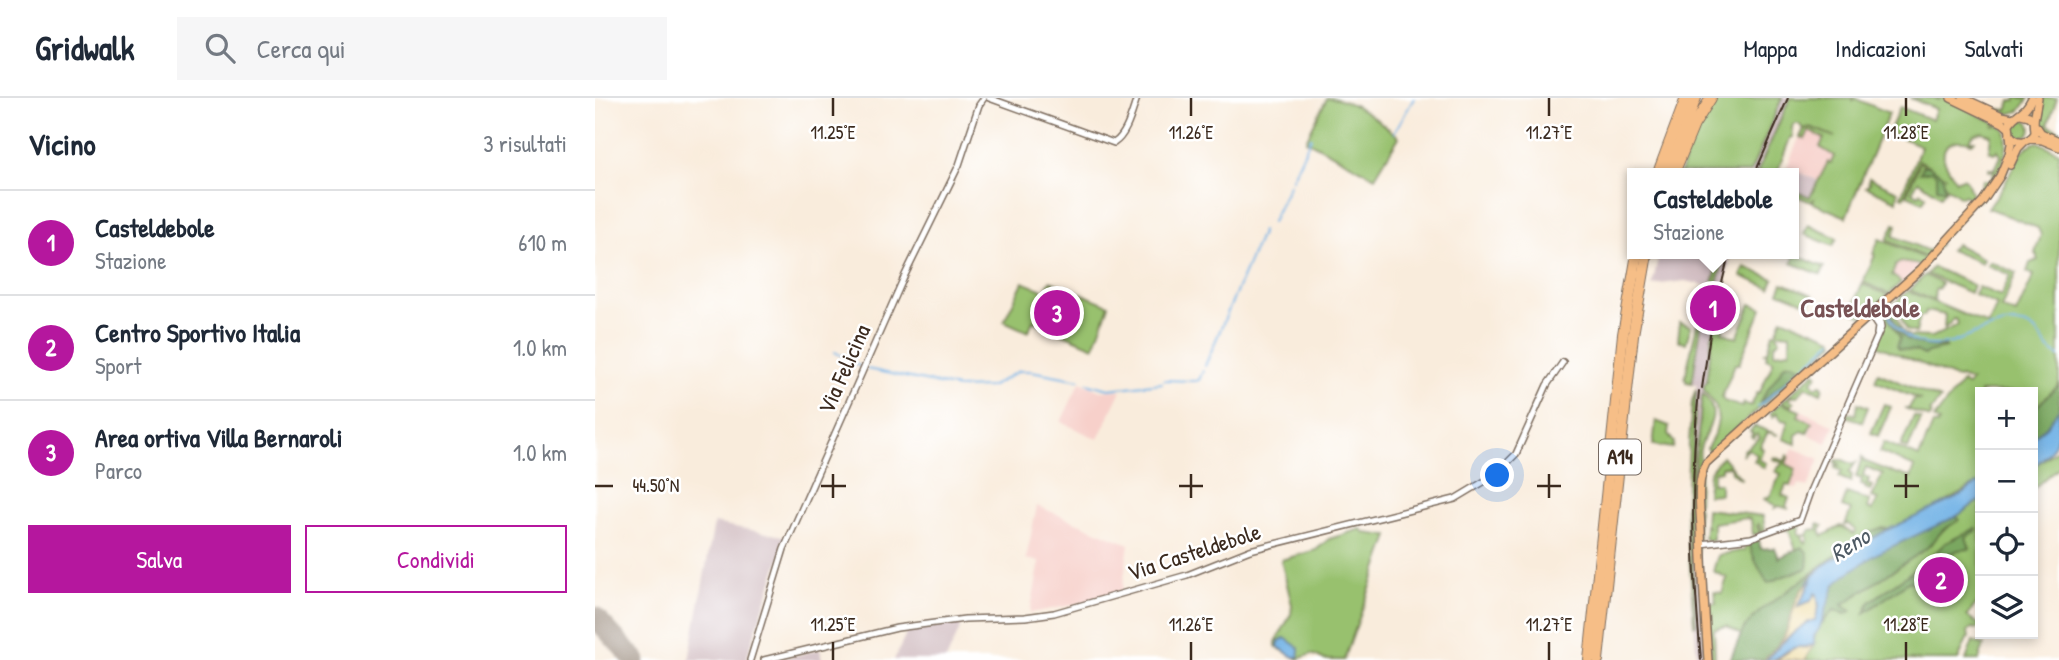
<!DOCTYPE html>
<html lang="it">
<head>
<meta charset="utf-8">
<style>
  :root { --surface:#fff; --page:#f6f6f7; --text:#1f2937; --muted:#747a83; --line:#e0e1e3; --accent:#b5179e }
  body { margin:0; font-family:"Patrick Hand",sans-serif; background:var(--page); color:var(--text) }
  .controls { position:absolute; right:21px; bottom:21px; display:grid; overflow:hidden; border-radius:0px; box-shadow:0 4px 10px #0003 }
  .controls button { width:63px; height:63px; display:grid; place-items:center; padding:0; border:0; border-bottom:2px solid var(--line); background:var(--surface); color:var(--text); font:35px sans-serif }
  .you { position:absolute; left:903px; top:378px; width:24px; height:24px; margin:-18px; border:5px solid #fff; border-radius:50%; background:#1a73e8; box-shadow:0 0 0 10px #1a73e833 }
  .badge { display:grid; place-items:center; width:46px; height:46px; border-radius:50%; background:var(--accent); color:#fff; font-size:23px; font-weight:700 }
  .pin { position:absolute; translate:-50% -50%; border:4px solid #fff; box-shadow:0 2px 7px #0006 }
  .popup { position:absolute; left:1032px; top:70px; width:172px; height:91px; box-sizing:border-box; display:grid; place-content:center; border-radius:0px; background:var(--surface); filter:drop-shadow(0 2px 5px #0005); font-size:23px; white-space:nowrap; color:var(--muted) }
  .popup b { font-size:26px; color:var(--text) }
  .popup::after { content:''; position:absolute; left:50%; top:100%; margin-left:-14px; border:14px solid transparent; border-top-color:var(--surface) }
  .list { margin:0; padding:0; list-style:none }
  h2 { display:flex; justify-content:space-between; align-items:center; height:91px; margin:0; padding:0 28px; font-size:30px }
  h2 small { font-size:23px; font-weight:400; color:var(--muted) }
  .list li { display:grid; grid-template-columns:46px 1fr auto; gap:21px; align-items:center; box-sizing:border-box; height:105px; padding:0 28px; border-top:2px solid var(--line) }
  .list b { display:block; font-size:26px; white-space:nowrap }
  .list p { margin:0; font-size:23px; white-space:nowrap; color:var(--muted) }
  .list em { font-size:23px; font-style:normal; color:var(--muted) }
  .actions { display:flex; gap:14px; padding:21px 28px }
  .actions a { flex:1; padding:16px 0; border:2px solid var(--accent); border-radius:0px; text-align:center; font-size:24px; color:var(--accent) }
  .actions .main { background:var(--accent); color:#fff }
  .icon { flex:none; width:38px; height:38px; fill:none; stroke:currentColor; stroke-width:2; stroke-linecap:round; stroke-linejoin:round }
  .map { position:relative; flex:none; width:1464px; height:562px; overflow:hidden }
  header { display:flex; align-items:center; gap:42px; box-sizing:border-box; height:98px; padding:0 35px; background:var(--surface); border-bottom:2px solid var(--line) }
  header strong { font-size:33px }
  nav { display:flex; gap:38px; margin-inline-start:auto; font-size:24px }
  .search { width:490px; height:63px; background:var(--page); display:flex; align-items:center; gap:18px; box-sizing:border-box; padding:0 24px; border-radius:0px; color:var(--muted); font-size:26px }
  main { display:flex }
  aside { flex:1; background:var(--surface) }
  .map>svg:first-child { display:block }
  .built { fill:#f7d0ca }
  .industrial { fill:#d2bec2 }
  .green { fill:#98c16e; stroke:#6a7646; stroke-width:2; fill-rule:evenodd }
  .forest { fill:#7aa761; stroke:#5a6840; stroke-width:2 }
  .sand { fill:#eeda9e; stroke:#94825e; stroke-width:2 }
  .water { fill:#72b2e6; stroke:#566e82; stroke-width:2 }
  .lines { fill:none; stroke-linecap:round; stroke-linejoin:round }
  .stream { stroke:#72b2e6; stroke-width:2 }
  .runway { stroke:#9a8b7d; stroke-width:21 }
  .minor-casing { stroke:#7e6e60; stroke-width:8 }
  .major-casing { stroke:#7e6e60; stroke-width:10 }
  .highway-casing { stroke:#7e6e60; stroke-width:12 }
  .minor { stroke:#fff; stroke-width:5 }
  .major { stroke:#f6be87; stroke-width:7 }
  .highway { stroke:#f6be87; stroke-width:10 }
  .rail { stroke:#3b2a1e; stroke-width:2 }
  .ticks { fill:none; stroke:#3b2a1e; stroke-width:2.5 }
  .labels { text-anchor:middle; stroke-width:5; stroke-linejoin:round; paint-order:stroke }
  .shield { fill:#fff; stroke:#766a62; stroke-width:2 }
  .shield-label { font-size:21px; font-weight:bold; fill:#3b2a1e }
  .street-label { font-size:23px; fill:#3b2a1e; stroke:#fff }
  .water-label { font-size:24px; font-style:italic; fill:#4e5a64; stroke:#fff }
  .quarter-label { font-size:26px; font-weight:bold; fill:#785255; stroke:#fff }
  .ticks-label { font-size:18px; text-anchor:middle; fill:#3b2a1e; stroke:#fff; stroke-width:5; stroke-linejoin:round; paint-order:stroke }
</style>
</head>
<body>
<header>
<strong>Gridwalk</strong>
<div class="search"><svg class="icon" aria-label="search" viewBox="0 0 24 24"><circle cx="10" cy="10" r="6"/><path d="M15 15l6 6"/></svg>Cerca qui</div>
<nav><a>Mappa</a><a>Indicazioni</a><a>Salvati</a></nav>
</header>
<main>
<aside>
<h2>Vicino<small>3 risultati</small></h2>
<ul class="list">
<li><span class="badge">1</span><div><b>Casteldebole</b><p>Stazione</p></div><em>610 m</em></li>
<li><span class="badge">2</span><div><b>Centro Sportivo Italia</b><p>Sport</p></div><em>1.0 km</em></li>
<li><span class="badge">3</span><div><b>Area ortiva Villa Bernaroli</b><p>Parco</p></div><em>1.0 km</em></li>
</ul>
<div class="actions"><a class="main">Salva</a><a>Condividi</a></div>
</aside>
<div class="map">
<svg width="1464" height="562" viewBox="0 0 1464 562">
  <rect width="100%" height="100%" fill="#fff"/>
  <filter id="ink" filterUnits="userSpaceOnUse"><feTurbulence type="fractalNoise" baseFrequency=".0143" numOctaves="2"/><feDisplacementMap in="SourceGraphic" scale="14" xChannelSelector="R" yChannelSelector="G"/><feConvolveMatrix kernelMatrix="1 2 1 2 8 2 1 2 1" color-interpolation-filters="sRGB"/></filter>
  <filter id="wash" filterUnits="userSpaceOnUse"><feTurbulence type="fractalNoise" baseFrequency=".00686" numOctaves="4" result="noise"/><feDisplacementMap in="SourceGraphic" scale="28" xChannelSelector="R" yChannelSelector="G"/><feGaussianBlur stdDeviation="1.57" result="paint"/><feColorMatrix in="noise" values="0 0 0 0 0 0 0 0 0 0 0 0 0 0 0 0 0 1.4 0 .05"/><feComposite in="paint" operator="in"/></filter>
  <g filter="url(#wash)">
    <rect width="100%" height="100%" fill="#f9ecdc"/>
    <g class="built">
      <polygon points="1216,29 1246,42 1225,83 1192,69 1208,30"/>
      <polygon points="1301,162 1325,168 1307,185 1295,181"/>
      <polygon points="485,284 505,293 526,292 503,341 466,324"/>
      <polygon points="1187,304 1239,327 1232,345 1214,337 1217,326 1183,308"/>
      <polygon points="1198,350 1225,361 1213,389 1204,386 1202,391 1183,384"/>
      <polygon points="442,408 534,446 527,493 478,507 435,515 445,464 431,461"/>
    </g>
    <g class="industrial">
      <polygon points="1187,0 1199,0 1164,75 1155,75"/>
      <polygon points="1192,69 1222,82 1215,100 1199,93 1198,75 1189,75"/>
      <polygon points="1064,156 1136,156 1113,264 1102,386 1103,462 1111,562 1102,562 1091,411 1097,303 1102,287 1090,282 1104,212 1117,189 1090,183 1057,187"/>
      <polygon points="119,425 192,439 151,562 94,562"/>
      <polygon points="368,524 351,562 299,562 313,532"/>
      <polygon points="225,551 227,562 192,562 191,560"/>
    </g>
    <g class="green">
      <path d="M732,0c26,0 52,23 72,39l-24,40 -69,-37z"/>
      <polygon points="1119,0 1187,0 1155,75 1085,75 1098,37"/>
      <polygon points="1195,0 1258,0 1257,4 1259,0 1294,15 1251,119 1218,105 1219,101 1216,104 1199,97 1199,93 1215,99 1233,64 1236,65 1239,58 1225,49 1229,40 1214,33 1210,41 1205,39 1209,31 1216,30 1240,39 1216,29 1208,31 1204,26 1200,26 1197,29 1198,39 1195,40 1182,75 1162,75"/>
      <path d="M1315,0h24l6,3 -4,-3h8l54,26 -6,2 6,-1 7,4c8,28 -11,50 -26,72l-3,-2 7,-19 7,1 4,-10 -5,-1v-2l6,1 6,-13 -3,-6 -4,3 -5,-2 2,-16 -9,-3 -9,3 -3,6h4l-2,2c-11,-4 -31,-4 -28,16 2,7 8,15 12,22l6,-3 5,3 5,14 -1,5 -7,-5 -3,2 -17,-12 2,4 -5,7 -23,-15 -6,11 7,3 2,-3 5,4 -3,6 -16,-7 13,-33 27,15 -28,-17 -15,37 -3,-1 20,-50 -32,-14 11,-25 32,13 4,-11z"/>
      <polygon points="1422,0 1434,0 1425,13 1414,16 1403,11 1412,12 1416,3 1421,3"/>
      <path d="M1446,0h16l-9,27 11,5v6c-23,-9 -25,-15 -18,-38z"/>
      <circle cx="1427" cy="30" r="9"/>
      <path d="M1443,44l21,10v257l-26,28v-45h-53v90l-167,98 -3,41 -44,39h-36l11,-25 -14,-9 -13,3 1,31h-4l-4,-57h9l-2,-11 8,1 5,-15 -14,-7 5,-16 27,-5 -1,-8 14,-3 3,10 14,-1 4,10 17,-8 -7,-19h-6l17,-7 -2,10 6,1 -2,3 4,5 2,-2 -1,-6 3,-5 8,-1v-5l5,2 -3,5 3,5 18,-10 12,8 3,-3 -8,-7 -3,1 6,-15 -9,-3 5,-14 23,8 -2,7 4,2 6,-11 -7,-2 12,-23 -17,-7 -3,8 6,4 -2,5 5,2 -2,4 -5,-2v-3l-4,-1 1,-5 -6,-2 6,-20 2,4 34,14 2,-1 11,4 4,-11 -35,-15 4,-10 35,15 14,-33 4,1 2,-3 -5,-3 1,-2 27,-35 5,4 4,-5 -11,-4 -2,2 -82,-34 7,-16 1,-16 9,-8 9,26 7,5 23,1 26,-12 -1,-5 -3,-1 -10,10 1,-14 -19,-4 -2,5h-4l-4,17 -10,-3 -11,-27 13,-12 80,34 9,-20 -23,-10 4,-8 23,9 9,-21 -23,-10 2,-4 27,12 -15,35 15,6 18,-39 -7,-3 3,-9 8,-3v-4l-3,-3 6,-18 -3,-7 -50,-20c5,-8 11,-15 16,-23 9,-15 15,-40 34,-43z"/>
      <polygon points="1274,80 1303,93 1302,103 1271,89 1275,85 1273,84"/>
      <polygon points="1299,126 1302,127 1298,138 1331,152 1338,152 1341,144 1345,146 1332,160 1292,142"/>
      <polygon points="1213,127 1242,140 1238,148 1209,136"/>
      <polygon points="1284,141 1332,161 1325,167 1306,164 1301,167 1297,177 1306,184 1294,196 1268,184 1280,157 1278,156"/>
      <polygon points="1361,146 1389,161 1387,165 1355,152"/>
      <path d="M1126,156h4l-10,36 -3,-1c-8,4 -6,16 -13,21l4,-21 9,-2z"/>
      <polygon points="1200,157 1229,169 1226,177 1197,165"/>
      <polygon points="1150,169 1179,181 1175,190 1146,178"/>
      <polygon points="1338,169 1378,187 1375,195 1332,176"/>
      <polygon points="1330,177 1346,185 1344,190 1340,192 1339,203 1315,192"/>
      <polygon points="455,183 514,207 499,249 438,223 433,234 409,223 428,184 450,193"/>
      <polygon points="1188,185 1218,197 1214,206 1184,194"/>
      <polygon points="1267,186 1293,197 1269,219 1256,213"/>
      <path d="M1127,197l17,6 -12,-2 -8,17 2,2 -3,6 6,3 -2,5 15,6 14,-34 11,4 -23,56h-4l-13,33 2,4 18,6 2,-4 7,3 6,-13 3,-1 13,-29v-2l-7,-3 1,-4 -2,-1 3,-2 5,-18h3l6,-15 51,20 2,4 -125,110 -3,-4 8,-15 3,-13 -2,-13 -12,-17v-4l3,-5 5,-44zM1185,235l10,1v17l-16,2v-8l6,-5 -3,-5z"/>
      <polygon points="1085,224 1096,228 1091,245 1083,242"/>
      <polygon points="1102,226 1106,228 1097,285 1092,284 1090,280"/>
      <polygon points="1220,274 1223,277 1217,283 1221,289 1226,287 1228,289 1226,295 1211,288 1202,298 1194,298 1195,302 1199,304 1197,308 1187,304"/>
      <polygon points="1283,275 1345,301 1335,314 1337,316 1335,320 1310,310 1314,310 1319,301 1326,302 1280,283"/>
      <polygon points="1101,291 1095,417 1101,527 1099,527 1091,411 1094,345 1097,303"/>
      <path d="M1108,296c21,22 2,34 -3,55 -1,5 0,11 0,16 -3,38 -3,76 -1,114 -5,-49 -8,-103 0,-152 2,-11 1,-22 4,-33z"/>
      <polygon points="1186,305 1205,313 1203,318 1217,325 1212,335 1207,333 1201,337 1201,346 1188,341 1193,323 1186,322 1182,315 1178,319 1175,315"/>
      <polygon points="1263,305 1273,309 1267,324 1251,318 1252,314 1261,317"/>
      <polygon points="1289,306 1296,309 1283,338 1276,335"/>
      <polygon points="1319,318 1326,321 1313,351 1306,348"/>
      <polygon points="1061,323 1074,328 1073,337 1079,344 1078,350 1058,347"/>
      <polygon points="1160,328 1183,337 1173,334 1165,349 1168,351 1164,362 1171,365 1169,370 1159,363 1162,357 1154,351 1147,357 1149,352 1165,340 1162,336 1158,340 1156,338 1158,336 1155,333"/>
      <polygon points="1464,350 1464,368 1438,391 1438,369"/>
      <polygon points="1192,357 1194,358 1191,366 1201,371 1195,388 1191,387 1187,397 1194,400 1191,409 1194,411 1184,408 1180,410 1181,408 1169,401 1175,398 1186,376 1180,373 1188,365 1178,361 1179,359 1190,363"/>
      <polygon points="1127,358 1147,382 1136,374 1135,368 1126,369 1126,373 1119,374 1117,385 1125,385 1125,396 1112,397 1114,375"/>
      <polygon points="1241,362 1248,362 1257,366 1261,364 1254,375 1257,377 1256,384 1244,379 1247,373 1240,370 1241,367 1246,367 1240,364"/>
      <path d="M1385,402v105l-3,-2 -10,13 13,9 -3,4 -5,-1 -4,3 1,7 -2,1 -9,21h-182l7,-7 30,-9c2,-14 11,-26 21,-34l11,4 6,-3 -9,-6 85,-57 16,-18 16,-10 -2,-4z"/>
      <polygon points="1111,411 1168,418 1170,433 1166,434 1164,426 1162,428 1165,435 1158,437 1156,422 1152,420 1118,425 1118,442 1112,442 1109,440 1110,429 1112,429 1110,427"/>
      <polygon points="766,431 770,435 794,438 749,562 730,562 717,556 703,561 681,549 681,544 696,516 697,507 686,462 721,452 734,441"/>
      <polygon points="1378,543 1389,547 1384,562 1371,562"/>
    </g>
    <g class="forest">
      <polygon points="1328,68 1333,68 1348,77 1350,92 1342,90 1342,77 1337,73 1325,75"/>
      <path d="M1294,211l8,17 11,12 -10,-7c11,13 31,17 47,15l1,2 -18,4 -4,3 -8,-4 -17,-2 -2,-3 3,-8 -14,-25 1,-2 10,19z"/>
      <path d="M1198,265l6,3 -5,4v4l-35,30c7,-14 18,-26 26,-40z"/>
      <polygon points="1464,287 1464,311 1451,329 1438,339 1438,312"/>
      <path d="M1362,418l2,4 -16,10 -16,18 -85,57 9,6 -5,3 -12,-4 -13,14c3,-10 9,-33 15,-41 24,-28 87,-52 121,-67z"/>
      <polygon points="1286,430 1294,431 1228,468 1215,479 1200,508 1190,539 1169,562 1135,562 1149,530 1165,513 1248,452 1272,435"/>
      <polygon points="1381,430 1381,433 1371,439 1375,451 1363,452 1340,463 1338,467 1343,474 1339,481 1313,484 1270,515 1275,504 1333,462 1350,445"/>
      <path d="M1163,441l3,10 14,-1 4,10 23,-11c8,6 6,12 5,21 -13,6 -25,7 -38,15l-2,-1c-8,-14 -15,-25 -18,-40z"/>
    </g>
    <g class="sand">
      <path d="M1218,482l-14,27 16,-14 2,1 2,13 -4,14h-5l-23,17 -23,22c6,-7 15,-13 19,-21 10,-17 10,-50 30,-59z"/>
      <polygon points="1219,546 1210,562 1181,562 1201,549 1212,550"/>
    </g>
    <g class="water">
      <path d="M1464,311c0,32 0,37 -26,58v-30l13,-10z"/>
      <path d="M1385,384v18l-23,16 -81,38 -29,20 -12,10 -16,45 -5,7v8c-8,4 -10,2 -17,3 -13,2 -16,13 -31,13 10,-11 36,-38 49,-40l4,-13 -2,-13 -2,-1 -4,8 -13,5 14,-26 -6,4 17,-18 14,-9 52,-28 67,-31z"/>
      <polygon points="690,540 704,550 704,559 698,559 683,549 684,543"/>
    </g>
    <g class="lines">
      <g class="stream">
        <polyline points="799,35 819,0"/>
        <polyline points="697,81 716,39"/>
        <polyline points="677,124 695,85"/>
        <path d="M1292,212c10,26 31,39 59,34"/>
        <path d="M1353,246c23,-7 64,-32 85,-15 11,9 12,21 26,27"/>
        <polyline points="240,254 266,269"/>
        <polyline points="1223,256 1238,242"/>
        <polyline points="610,268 667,133"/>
        <polyline points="272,271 363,290 395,289 424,273 436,273 485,282"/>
        <polyline points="569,282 600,283 604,282 608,273"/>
        <polyline points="492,285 514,291 567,285"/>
        <polyline points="1163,309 1222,257"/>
      </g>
      <polyline class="runway" points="0,519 40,562"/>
    </g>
  </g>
  <g filter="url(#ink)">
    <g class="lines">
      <g class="minor-casing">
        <g id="minor">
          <path d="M394,0l125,45c13,-8 18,-31 23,-45"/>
          <polyline points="1106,446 1156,440 1205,422 1216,391 1286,230 1284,218 1277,215 1277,220 1283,229 1282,236"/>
          <polyline points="155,562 189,451 310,177 364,67 384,7 389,0"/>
          <polyline points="169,562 302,530 370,521 430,519 459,515 592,477 655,452 860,401 900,377 921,356 952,287 968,264"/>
        </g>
      </g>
      <g class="major-casing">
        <g id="major">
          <polyline points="1356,0 1408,25 1414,30"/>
          <polyline points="1368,0 1407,18 1418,20"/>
          <polyline points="1439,22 1443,0"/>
          <polyline points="1442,29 1446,35 1464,43"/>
          <path d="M1415,37c8,9 19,8 25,-2l-1,-13 -5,-4 -8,-2"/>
          <polyline points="1436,41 1447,42 1464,49"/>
          <polyline points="1415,67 1423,50 1430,43"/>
          <path d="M1113,562c-3,-44 -6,-88 -7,-132 -1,-21 -5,-46 5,-65l215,-194 62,-68 17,-25 9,-22 2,-10 -2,-20c7,-12 15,-9 23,-26"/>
        </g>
      </g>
      <g class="highway-casing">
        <g id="highway">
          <polyline points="1074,71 1101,0"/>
          <polyline points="1063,75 1091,0"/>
          <polyline points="1079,75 1099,27 1116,0"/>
          <polyline points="994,562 1028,236 1042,156"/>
          <polyline points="1003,562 1038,237 1052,156"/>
        </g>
      </g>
      <use href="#minor" class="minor"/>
      <use href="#major" class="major"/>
      <use href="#highway" class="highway"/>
      <g class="rail">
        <polyline points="1160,75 1193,0"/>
        <polyline points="1107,290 1116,230 1134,156"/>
        <path d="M1104,293c-10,91 -6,179 2,269"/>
      </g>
    </g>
  </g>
  <path class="ticks" d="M238,0v18M596,0v18M954,0v18M1311,0v18M238,376v24M596,376v24M954,376v24M1311,376v24M0,388h18M226,388h25M584,388h24M942,388h24M1299,388h25M238,544v18M596,544v18M954,544v18M1311,544v18"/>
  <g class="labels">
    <rect class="shield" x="1004" y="341.5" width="42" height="35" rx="5"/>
    <g class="shield-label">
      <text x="1025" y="366">A14</text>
    </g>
    <g class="street-label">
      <text transform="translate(249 271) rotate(-66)" y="8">Via Felicina</text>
      <text transform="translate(599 454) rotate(-18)" y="8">Via Casteldebole</text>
    </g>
    <g class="water-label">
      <text transform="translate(1255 447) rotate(-32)" y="8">Reno</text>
    </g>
    <g class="quarter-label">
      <text x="1265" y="219">Casteldebole</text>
    </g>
  </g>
  <g class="ticks-label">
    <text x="238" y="41">11.25°E</text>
    <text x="596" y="41">11.26°E</text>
    <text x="954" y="41">11.27°E</text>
    <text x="1311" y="41">11.28°E</text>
    <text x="61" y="394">44.50°N</text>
    <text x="238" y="533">11.25°E</text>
    <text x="596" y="533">11.26°E</text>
    <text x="954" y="533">11.27°E</text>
    <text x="1311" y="533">11.28°E</text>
  </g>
</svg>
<div class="controls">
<button>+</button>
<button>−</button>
<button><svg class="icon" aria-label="locate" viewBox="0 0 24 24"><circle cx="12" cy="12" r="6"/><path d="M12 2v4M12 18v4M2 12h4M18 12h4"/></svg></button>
<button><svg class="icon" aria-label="layers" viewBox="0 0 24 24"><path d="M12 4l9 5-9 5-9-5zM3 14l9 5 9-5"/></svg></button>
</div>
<div class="you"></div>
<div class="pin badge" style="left:1118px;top:210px">1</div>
<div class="popup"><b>Casteldebole</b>Stazione</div>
<div class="pin badge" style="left:1346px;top:482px">2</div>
<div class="pin badge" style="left:462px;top:215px">3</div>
</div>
</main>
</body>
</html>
